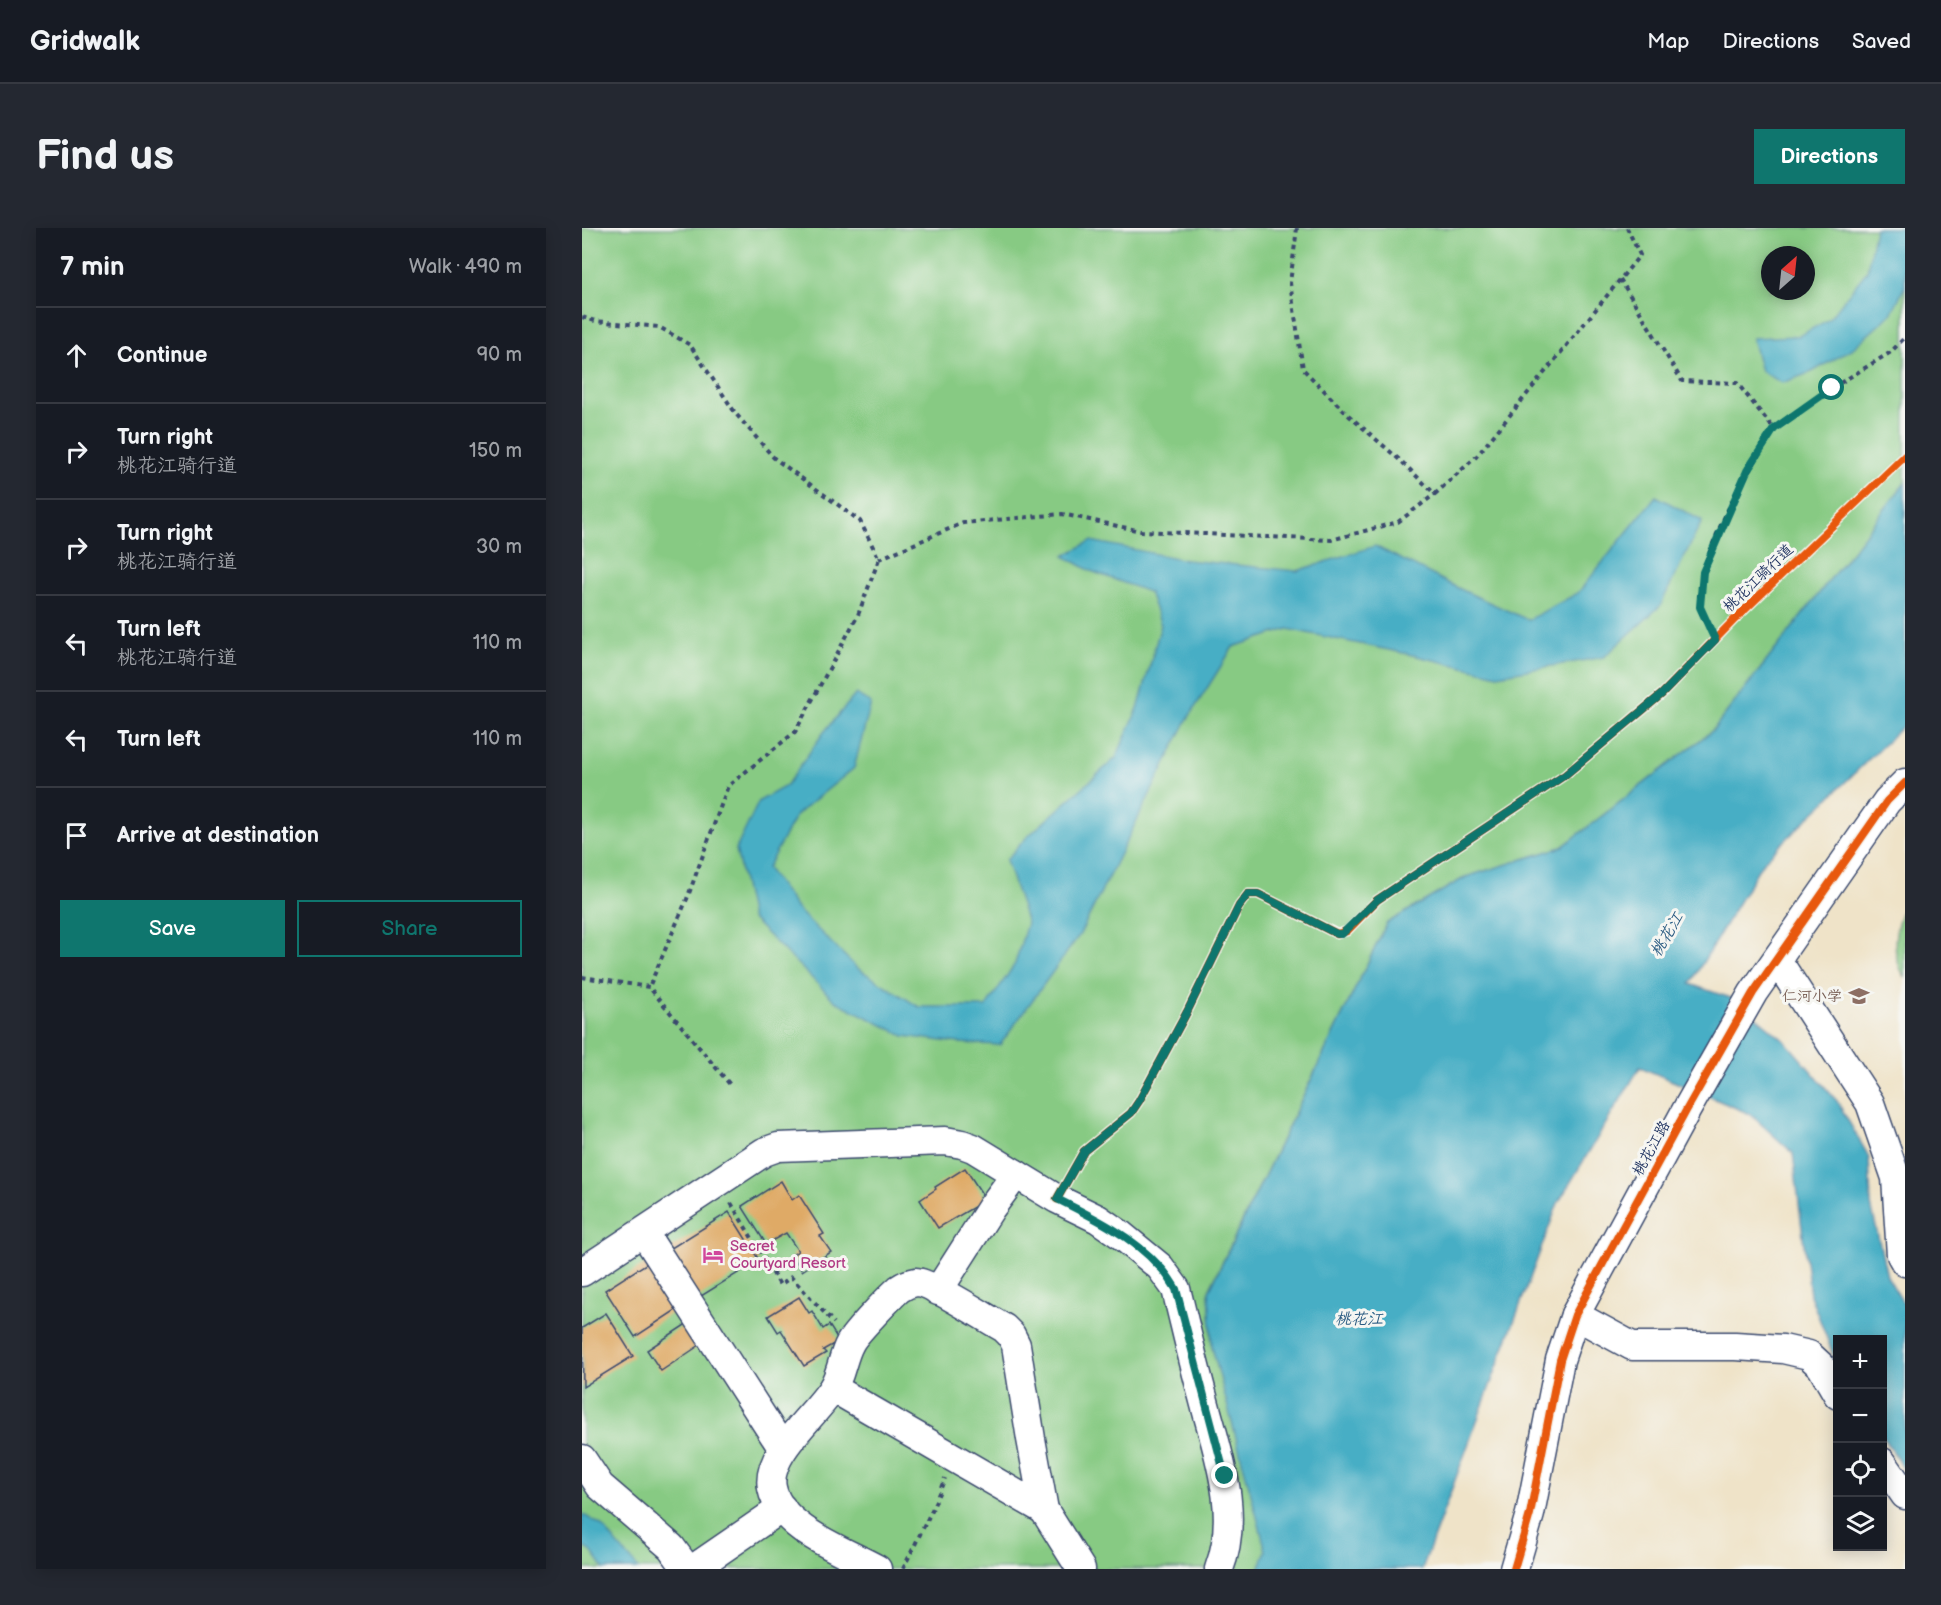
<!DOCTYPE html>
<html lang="en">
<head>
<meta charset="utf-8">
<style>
  :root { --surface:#171b24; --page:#242831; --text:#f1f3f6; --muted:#9ea1a6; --line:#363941; --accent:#0f766e }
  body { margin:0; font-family:"Balsamiq Sans","LXGW WenKai TC",sans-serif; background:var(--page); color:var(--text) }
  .controls { position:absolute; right:18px; bottom:18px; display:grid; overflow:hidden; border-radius:0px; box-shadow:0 3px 15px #0003 }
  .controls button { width:54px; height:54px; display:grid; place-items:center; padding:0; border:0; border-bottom:2px solid var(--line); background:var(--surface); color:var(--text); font:30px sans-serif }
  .compass { position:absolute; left:1179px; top:18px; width:54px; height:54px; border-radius:50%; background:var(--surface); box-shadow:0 3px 15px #0003; rotate:27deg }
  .stop { position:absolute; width:18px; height:18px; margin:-14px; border:4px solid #0f766e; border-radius:50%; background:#fff }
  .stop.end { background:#0f766e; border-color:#fff; box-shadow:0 2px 6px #0008 }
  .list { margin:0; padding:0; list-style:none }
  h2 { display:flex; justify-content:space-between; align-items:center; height:78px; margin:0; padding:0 24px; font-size:26px }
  h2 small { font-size:20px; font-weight:400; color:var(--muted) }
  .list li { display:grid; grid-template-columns:39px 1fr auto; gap:18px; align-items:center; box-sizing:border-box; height:96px; padding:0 24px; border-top:2px solid var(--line) }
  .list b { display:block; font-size:22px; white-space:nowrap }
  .list p { margin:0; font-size:20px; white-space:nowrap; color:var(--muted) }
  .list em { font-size:20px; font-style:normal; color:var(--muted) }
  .actions { display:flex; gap:12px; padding:18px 24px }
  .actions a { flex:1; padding:14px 0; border:2px solid var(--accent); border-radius:0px; text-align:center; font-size:21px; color:var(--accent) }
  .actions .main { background:var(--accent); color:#fff }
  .icon { flex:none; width:33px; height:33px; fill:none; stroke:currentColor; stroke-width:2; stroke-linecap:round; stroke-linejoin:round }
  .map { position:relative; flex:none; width:1323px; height:1341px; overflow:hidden; border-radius:0px }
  header { display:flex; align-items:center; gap:36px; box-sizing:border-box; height:84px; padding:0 30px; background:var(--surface); border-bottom:2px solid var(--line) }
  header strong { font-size:28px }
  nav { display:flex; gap:33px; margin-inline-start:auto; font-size:21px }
  .intro { display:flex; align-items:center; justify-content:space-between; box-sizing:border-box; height:144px; padding:0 36px }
  h1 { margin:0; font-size:42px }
  .button { padding:15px 27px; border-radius:0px; background:var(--accent); color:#fff; font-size:21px; font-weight:700 }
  main { display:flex; gap:36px; padding:0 36px }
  aside { flex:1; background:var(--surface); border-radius:0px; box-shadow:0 3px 15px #0003 }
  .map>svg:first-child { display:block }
  .green { fill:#87ca83; stroke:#517c70; stroke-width:1.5; fill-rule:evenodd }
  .water { fill:#46aec5; stroke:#306e92; stroke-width:1.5 }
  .building { fill:#dfaa66 }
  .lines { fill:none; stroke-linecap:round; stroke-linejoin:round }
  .minor-casing { stroke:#3b4a6e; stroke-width:31 }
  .path { stroke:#3b4a6e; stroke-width:4; stroke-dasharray:4.5 4.5; stroke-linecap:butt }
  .minor { stroke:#fff; stroke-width:28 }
  .cycleway-casing { stroke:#f6f6f2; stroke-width:11 }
  .cycleway { stroke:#e8590c; stroke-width:8 }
  .route { stroke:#0f766e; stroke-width:8 }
  .labels { text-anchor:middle; stroke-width:6; stroke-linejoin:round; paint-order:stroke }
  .street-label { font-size:15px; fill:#1b2f5e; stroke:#f6f6f2 }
  .education-label { font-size:15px; fill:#785e54; stroke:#f6f6f2; text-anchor:end }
  .hotel-label { font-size:15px; fill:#b23c85; stroke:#f6f6f2; text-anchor:start }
  .water-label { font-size:16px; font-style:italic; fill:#2a5b82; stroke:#f6f6f2 }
</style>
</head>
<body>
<header>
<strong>Gridwalk</strong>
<nav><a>Map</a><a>Directions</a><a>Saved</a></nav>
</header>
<div class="intro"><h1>Find us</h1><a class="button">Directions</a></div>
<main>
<aside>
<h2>7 min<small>Walk · 490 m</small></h2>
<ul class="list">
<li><svg class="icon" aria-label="ahead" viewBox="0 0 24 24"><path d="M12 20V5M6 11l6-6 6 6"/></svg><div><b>Continue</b></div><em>90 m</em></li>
<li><svg class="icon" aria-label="right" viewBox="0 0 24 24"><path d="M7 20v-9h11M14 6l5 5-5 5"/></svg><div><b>Turn right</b><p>桃花江骑行道</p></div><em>150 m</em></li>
<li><svg class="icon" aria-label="right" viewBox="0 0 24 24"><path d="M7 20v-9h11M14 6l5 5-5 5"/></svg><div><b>Turn right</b><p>桃花江骑行道</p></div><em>30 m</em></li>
<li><svg class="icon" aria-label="left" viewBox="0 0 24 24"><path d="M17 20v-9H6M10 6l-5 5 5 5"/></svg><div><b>Turn left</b><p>桃花江骑行道</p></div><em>110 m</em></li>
<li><svg class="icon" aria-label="left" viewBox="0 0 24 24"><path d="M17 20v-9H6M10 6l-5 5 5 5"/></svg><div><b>Turn left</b></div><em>110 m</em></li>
<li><svg class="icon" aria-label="arrive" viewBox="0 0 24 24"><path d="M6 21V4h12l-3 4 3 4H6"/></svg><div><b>Arrive at destination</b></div></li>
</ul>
<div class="actions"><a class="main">Save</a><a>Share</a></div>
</aside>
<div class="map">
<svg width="1323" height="1341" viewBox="0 0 1323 1341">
  <rect width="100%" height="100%" fill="#f6f6f2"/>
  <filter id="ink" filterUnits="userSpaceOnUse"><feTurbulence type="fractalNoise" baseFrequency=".0167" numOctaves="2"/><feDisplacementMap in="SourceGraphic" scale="12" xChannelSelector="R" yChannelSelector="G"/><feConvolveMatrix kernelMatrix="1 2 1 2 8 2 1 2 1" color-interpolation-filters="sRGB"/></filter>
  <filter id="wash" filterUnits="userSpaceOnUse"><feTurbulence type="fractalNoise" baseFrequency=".008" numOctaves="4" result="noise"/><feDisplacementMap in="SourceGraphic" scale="24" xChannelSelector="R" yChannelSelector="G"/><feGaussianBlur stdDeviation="1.35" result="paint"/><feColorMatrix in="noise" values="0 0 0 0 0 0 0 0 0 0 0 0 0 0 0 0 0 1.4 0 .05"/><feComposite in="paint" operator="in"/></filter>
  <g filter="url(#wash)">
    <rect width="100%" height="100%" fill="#efe3c8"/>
    <g class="green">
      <path d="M0,0h1323v255l-192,247 -151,117 -96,30 -79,46 -178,367 3,57 55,204 -8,18h-677zM1188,27h36v36h-36z"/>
      <path d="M1323,676v73c-15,-22 -11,-50 0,-73z"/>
    </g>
    <g class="water">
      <polygon points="1293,0 1323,0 1323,58 1309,86 1270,121 1230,144 1200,155 1179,143 1170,110 1217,108 1246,92 1285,43"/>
      <polygon points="1323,255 1323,496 1180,635 1108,756 1154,772 1204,814 1255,873 1287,929 1289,977 1305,1048 1323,1078 1323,1243 1301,1208 1300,1112 1256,1112 1255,1136 1228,1067 1211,925 1168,886 1058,839 976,975 840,1341 677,1341 684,1323 630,1119 627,1063 805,695 884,649 980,619 1131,502"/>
      <polygon points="1074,268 1120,293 1078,378 1022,429 916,447 826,426 706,401 651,419 605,492 498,706 418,817 377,815 322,808 253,773 169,690 154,621 177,573 204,558 242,504 274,466 289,475 272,540 214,587 185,640 216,682 275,740 337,779 404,779 433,736 445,695 424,632 444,610 534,530 557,478 579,397 567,364 509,343 482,328 509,313 604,332 715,343 793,318 878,361 946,392 996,365"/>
      <polygon points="0,1286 19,1297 57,1341 22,1341 9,1323 0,1318"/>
    </g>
    <g id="blocks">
      <g class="building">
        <polygon points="383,940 404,972 356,1000 338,972 354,961 353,959"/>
        <polygon points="199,953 210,972 217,967 242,1006 238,1008 249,1024 220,1043 210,1027 216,1023 204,1005 184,1016 160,978"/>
        <polygon points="147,984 177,1032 116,1070 86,1022"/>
        <polygon points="70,1032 100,1078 53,1109 23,1062"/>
        <polygon points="217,1069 227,1085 230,1083 241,1101 247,1097 257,1113 241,1122 244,1125 222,1138 199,1102 196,1104 186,1088"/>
        <polygon points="24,1085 51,1128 1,1159 0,1100"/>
        <polygon points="106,1095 124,1113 79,1143 65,1122"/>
      </g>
    </g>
  </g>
  <g filter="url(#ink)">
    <use href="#blocks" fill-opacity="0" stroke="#3b4a6e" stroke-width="1.5"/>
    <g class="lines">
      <g class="minor-casing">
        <g id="minor">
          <polyline points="1195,732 1288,875 1314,950 1319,1027 1323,1034"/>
          <polyline points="62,1005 201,1221"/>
          <path d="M0,1044l182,-120 14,-5 167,-6 17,3 11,4 84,51 41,20 23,16 39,32 16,22c9,36 17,72 27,108 14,55 38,115 16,172"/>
          <polyline points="356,1063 409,980 434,946"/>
          <polyline points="993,1087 1050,1118 1153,1118 1201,1121 1227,1127 1239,1138 1256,1167"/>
          <polyline points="251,1160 462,1282"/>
          <polyline points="0,1231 18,1258 89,1319 105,1341"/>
          <polyline points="1300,1234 1323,1267"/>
          <polyline points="111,1341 200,1280"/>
          <path d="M295,1341c-32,-18 -97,-40 -105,-81 -7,-34 43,-72 60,-99 9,-13 10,-32 18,-46 5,-10 40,-46 49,-54 4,-3 11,-6 17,-7 13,-1 73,38 88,46l7,7 5,10 15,94 13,71 37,59"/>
          <polyline points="932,1341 948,1286 978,1132 993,1087 1105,881 1171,765 1305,573 1323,555"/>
        </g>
      </g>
      <g class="path">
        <polyline points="715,0 708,55 721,141 765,186 819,233 853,266 894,229 1058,27 1045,0"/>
        <path d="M1038,51l62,102 55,2 37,46c-25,39 -79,131 -74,177 2,11 11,24 15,34"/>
        <polyline points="0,89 13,93 77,99 108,117 154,186 192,230 278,293 297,331 276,387 213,504 146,558 105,671 67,759"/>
        <polyline points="1192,201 1250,160 1309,124 1323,109"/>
        <polyline points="297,331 381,295 480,286 559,303 749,312 816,294 853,266"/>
        <polyline points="0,749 67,759 150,859"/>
        <polyline points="149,975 198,1057 209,1049 252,1095"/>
        <polyline points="321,1341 350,1282 363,1250"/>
      </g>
      <use href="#minor" class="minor"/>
      <g class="cycleway-casing">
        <g id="cycleway">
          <polyline points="475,971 502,923 549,885 557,873 605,784 657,678 666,666 676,666 755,706 765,703 795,672 983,547 1080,466 1153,391 1323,228"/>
          <polyline points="932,1341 948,1286 978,1132 993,1087 1105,881 1171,765 1305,573 1323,555"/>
        </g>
      </g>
      <use href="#cycleway" class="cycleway"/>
    </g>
  </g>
  <g class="lines" filter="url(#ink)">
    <path class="route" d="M643,1248l-49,-187c-5,-8 -10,-17 -17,-23 -27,-30 -66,-49 -102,-67l27,-48 47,-38 8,-12 48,-89 52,-106 9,-12h10l79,40h5l35,-34 188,-125 97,-81 53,-54 -15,-33 3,-35 44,-101 27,-42 58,-41"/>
  </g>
  <defs>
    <g id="school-bare" transform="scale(1.62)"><path d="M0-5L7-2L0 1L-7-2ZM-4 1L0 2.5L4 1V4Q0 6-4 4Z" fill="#8d6e63" stroke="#f6f6f2" stroke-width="2.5" paint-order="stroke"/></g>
    <g id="hotel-bare" transform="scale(1.62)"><path d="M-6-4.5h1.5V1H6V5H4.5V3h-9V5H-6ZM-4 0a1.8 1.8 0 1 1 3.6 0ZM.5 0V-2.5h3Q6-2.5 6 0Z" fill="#d1479c" stroke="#f6f6f2" stroke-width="2.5" paint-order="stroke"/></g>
  </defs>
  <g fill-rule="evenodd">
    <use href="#school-bare" x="1277" y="768"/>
    <use href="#hotel-bare" x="131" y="1027"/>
  </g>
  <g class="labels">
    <g class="street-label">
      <text transform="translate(1176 350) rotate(-44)" y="5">桃花江骑行道</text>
      <text transform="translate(1069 920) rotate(-61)" y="5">桃花江路</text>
    </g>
    <g class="education-label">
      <text x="1260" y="773">仁河小学</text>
    </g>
    <g class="hotel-label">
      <text x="148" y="1023">Secret<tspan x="148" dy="17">Courtyard Resort</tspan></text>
    </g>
    <g class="water-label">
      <text transform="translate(1084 706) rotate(-59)" y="6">桃花江</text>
      <text x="777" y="1096">桃花江</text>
    </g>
  </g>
</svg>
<div class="controls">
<button>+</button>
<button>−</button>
<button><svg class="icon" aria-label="locate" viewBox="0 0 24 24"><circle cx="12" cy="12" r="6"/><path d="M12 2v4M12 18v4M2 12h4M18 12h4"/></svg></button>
<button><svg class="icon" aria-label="layers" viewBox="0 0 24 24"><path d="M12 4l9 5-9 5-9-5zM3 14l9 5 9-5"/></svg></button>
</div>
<svg class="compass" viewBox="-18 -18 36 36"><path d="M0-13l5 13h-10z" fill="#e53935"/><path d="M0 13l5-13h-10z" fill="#9ea1a6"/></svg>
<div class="stop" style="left:1250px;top:160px"></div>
<div class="stop end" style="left:643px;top:1248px"></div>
</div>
</main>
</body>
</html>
